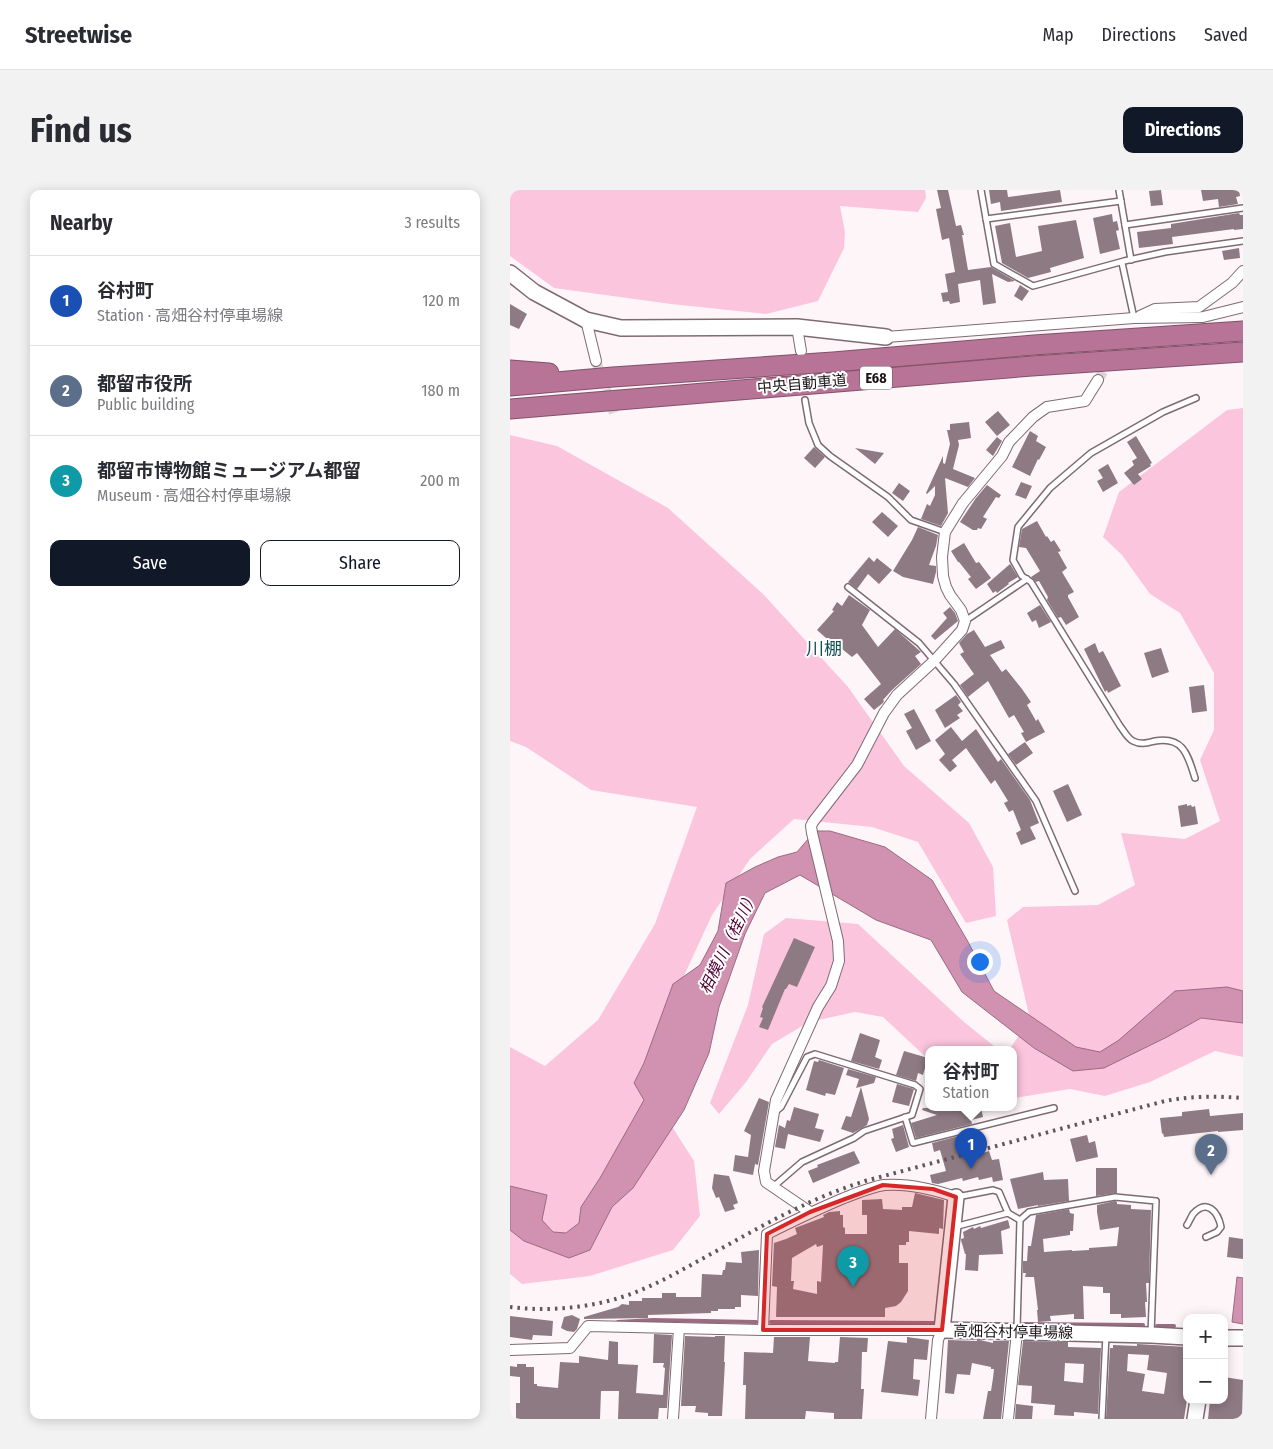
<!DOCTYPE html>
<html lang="en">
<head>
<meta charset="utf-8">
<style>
  :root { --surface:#fff; --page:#f2f2f3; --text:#2b2b33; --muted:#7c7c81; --line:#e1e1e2; --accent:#111827 }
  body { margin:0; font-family:"Fira Sans Condensed","Noto Sans JP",sans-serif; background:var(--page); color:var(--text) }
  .controls { position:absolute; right:15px; bottom:15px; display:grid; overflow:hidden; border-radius:10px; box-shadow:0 2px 12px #0003 }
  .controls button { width:45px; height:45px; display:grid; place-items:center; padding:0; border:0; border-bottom:1px solid var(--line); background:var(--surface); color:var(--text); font:25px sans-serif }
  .you { position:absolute; left:469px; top:771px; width:18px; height:18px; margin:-12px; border:4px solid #fff; border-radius:50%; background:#1a73e8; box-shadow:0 0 0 8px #1a73e833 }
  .badge { display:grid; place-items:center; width:32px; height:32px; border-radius:50%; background:var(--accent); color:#fff; font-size:16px; font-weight:700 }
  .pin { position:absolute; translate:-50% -41px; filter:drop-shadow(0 1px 2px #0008) }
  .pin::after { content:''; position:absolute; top:26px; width:18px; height:15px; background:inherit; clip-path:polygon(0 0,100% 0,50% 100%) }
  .popup { position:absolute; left:415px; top:856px; width:92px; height:65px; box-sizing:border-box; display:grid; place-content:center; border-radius:10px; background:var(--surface); filter:drop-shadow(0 1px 4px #0005); font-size:16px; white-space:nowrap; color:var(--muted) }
  .popup b { font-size:19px; color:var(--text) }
  .popup::after { content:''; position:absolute; left:50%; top:100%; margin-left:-10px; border:10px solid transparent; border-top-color:var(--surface) }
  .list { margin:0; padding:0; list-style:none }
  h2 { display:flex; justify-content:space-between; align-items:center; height:65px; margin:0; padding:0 20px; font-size:21px }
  h2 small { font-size:16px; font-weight:400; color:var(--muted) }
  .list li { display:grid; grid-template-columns:32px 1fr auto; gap:15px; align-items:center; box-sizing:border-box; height:90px; padding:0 20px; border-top:1px solid var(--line) }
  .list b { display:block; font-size:19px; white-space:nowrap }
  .list p { margin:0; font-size:16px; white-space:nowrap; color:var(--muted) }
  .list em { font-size:16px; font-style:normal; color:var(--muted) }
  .actions { display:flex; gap:10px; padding:15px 20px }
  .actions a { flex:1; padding:11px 0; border:1px solid var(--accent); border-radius:10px; text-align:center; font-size:18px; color:var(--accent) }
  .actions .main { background:var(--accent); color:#fff }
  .map { position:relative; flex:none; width:733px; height:1229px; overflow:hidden; border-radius:10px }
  header { display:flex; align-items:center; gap:30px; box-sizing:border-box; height:70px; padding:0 25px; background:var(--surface); border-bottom:1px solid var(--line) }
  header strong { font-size:24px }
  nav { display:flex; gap:28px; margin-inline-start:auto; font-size:18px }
  .intro { display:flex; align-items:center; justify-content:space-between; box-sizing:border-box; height:120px; padding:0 30px }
  h1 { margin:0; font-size:35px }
  .button { padding:12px 22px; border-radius:10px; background:var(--accent); color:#fff; font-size:18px; font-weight:700 }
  main { display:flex; gap:30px; padding:0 30px }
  aside { flex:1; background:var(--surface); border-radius:10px; box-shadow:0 2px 12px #0003 }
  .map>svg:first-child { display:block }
  .green { fill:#fbc5de }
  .water { fill:#d191b0; stroke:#9a6c82 }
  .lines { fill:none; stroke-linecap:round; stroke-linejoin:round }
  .stream { stroke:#9a6c82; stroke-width:4 }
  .building { fill:#8e7a83; fill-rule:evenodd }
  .street-tunnel { stroke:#dcd3d7; stroke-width:10; stroke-dasharray:10 5; stroke-linecap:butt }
  .lane-casing { stroke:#7e6a73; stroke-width:8 }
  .street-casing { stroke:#7e6a73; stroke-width:12 }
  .secondary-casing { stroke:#7e6a73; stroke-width:18 }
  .highway-casing { stroke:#81526a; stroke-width:21 }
  .lane { stroke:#fff; stroke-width:5 }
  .street { stroke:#fff; stroke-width:10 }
  .secondary { stroke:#fff; stroke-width:15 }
  .highway { stroke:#b87496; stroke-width:19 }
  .rail { stroke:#5f575b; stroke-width:4; stroke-dasharray:2.5 5; stroke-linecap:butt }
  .marked { fill:#d62828; fill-opacity:0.2; stroke:#d62828; stroke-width:4; stroke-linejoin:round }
  .labels { text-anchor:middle; stroke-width:4; stroke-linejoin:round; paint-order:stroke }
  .shield { fill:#fff; stroke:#5f5a5d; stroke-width:1 }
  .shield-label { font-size:14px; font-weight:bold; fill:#1b1417 }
  .street-label { font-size:15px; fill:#1b1417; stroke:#fff }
  .water-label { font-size:16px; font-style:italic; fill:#500133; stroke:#fff }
  .quarter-label { font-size:18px; fill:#165255; stroke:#fff }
</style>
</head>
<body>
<header>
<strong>Streetwise</strong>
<nav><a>Map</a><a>Directions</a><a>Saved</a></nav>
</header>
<div class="intro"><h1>Find us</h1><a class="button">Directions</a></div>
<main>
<aside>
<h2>Nearby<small>3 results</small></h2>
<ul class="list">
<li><span class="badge" style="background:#1a4fb4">1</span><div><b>谷村町</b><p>Station · 高畑谷村停車場線</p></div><em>120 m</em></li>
<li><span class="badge" style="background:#5c6f8a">2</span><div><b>都留市役所</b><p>Public building</p></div><em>180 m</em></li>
<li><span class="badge" style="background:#0f9aa8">3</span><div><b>都留市博物館ミュージアム都留</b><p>Museum · 高畑谷村停車場線</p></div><em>200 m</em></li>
</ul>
<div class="actions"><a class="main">Save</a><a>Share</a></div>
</aside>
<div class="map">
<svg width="733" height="1229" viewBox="0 0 733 1229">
  <rect width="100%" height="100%" fill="#fef5f9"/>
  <g class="green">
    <polygon points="0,0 415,0 416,8 408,22 330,16 335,42 334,58 308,111 256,124 161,114 44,98 0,66"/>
    <polygon points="733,218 733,867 705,861 640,892 595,906 560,899 504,908 504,860 499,860 520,829 497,730 513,717 588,715 625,695 611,643 675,649 710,631 690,570 704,540 704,483 670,423 640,404 612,365 593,347 609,302 717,220"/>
    <polygon points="0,245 47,256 158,318 253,404 338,497 394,576 459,633 483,677 486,726 456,733 408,652 362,637 284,629 240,669 202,725 155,827 141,904 184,971 190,1026 163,1060 80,1086 12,1094 0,1084 0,857 35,876 88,830 145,734 187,617 81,600 16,557 0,551"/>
    <polygon points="276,728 348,734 454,832 489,860 418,860 418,869 373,827 345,822 299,832 262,854 236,892 209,924 200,913 238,815 254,744"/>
  </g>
  <g class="water">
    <polygon points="305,641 320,641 375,657 422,690 457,750 484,801 566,857 590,862 609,850 665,801 717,797 733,801 733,833 691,828 657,847 594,878 563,881 524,858 452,802 421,750 366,730 290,685 255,703 235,744 209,817 199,863 174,920 123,998 102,1017 80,1060 59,1068 14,1051 0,1040 0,996 37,1005 32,1030 43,1042 56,1043 69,1033 71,1017 90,988 134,910 124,893 134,873 163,794 190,775 208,741 216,693 245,677 268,667 287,662"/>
    <polygon points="727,1087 733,1088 733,1134 722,1132"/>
  </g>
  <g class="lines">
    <g class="stream">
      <polyline points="108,1132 143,1130 246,1132"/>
      <polyline points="261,1132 424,1133"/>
      <polyline points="481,1134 491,1134"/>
      <polyline points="512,1134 633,1135"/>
      <polyline points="647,1136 664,1136"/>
    </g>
  </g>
  <g class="building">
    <polygon points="427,0 438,0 446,36 451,35 454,45 452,45 458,80 481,77 505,91 498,92 482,84 486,113 473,115 470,90 448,94 450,112 440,114 439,111 433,112 431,103 438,102 435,84 445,82 439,48 432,50 426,19 431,18"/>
    <polygon points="479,0 497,0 498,7 550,0 552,12 491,21 490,12 481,14"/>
    <polygon points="651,0 653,15 641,16 639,1"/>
    <polygon points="691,0 729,0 730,6 726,7 728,14 709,17 708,9 693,11"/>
    <polygon points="729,23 730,25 733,25 733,39 724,40 724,39 662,47 663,54 629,58 627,42 661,38 661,34"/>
    <polygon points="602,24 603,32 607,31 609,40 606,41 610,59 590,64 583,28"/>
    <polygon points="566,30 574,68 540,78 541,82 518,88 492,73 485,36 500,33 506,67 532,61 528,36"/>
    <polygon points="729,58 730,68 714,70 712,61"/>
    <polygon points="510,95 519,101 512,111 504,106"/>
    <polygon points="0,114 17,124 9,139 0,135"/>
    <polygon points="488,221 500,235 487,246 475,232"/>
    <polygon points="459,232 461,248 448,250 449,255 443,279 465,288 458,297 435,288 438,323 431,336 411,329 417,314 420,316 425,305 425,296 417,304 416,303 433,266 433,273 435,274 440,254 437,240 440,240 440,234"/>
    <polygon points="520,241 528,246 526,251 536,257 529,270 528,269 520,286 502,277"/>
    <polygon points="626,246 642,273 640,274 641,276 628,284 632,289 624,295 614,283 624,275 622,271 627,268 617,252"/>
    <polygon points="487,247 492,251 483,266 476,260"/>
    <polygon points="304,257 315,267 305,278 294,268"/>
    <polygon points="345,258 374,263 365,274"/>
    <polygon points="598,274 608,293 593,302 587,291 593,288 588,280"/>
    <polygon points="511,292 522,296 516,309 505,305"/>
    <polygon points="389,293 400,301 393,311 382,303"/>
    <polygon points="477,295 491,305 489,308 486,307 473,327 477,329 471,339 468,338 467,340 463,340 450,332 466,308"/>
    <polygon points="372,322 388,336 378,347 362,332"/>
    <polygon points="527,331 536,347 537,346 541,352 544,350 551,361 548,362 557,378 552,382 564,402 558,405 558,407 569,427 556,435 551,427 548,428 537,410 538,407 529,391 526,392 521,387 530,381 516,358 509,357 512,339"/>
    <polygon points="408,337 428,345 426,356 419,375 426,376 426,382 423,394 393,387 383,381 402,350"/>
    <polygon points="454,353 466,373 469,372 481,388 466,399 458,389 461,387 449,372 448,372 441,361"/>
    <polygon points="359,367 364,372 367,368 382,380 369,394 358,384 347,399 338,392"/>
    <polygon points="500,374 508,387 498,393 499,394 487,403 486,401 483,403 477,394"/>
    <polygon points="339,405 360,420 352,435 368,457 385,439 411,462 405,466 411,474 382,500 373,510 374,511 373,513 364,520 354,509 371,494 368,490 347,463 342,467 326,454 325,456 307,440 324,421 322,420 327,412 332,416"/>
    <polygon points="530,415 541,432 529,438 526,430 522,432 517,423"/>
    <polygon points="440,417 445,423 448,431 425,450 421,446 437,428 433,423"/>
    <polygon points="464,440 475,457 491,450 495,458 480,465 492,482 496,479 512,499 521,512 517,515 526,531 528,529 535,542 516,552 511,543 514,542 504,525 499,528 478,491 458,507 450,495 464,484 450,464 454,462 449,453 457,444"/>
    <polygon points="585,453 589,463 593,461 611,496 598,503 597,500 595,502 574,459"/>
    <polygon points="651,458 659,482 642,488 634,463"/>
    <polygon points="694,495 697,521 682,523 679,497"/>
    <polygon points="446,505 451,512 448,515 453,521 447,525 450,528 435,538 425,520"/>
    <polygon points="404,519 421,551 406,560 396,541 402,538 394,524"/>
    <polygon points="441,537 452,551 466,539 488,572 491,569 520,610 529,633 520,637 526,649 511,655 506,643 511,640 503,620 499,622 494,613 498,611 485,590 481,594 456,558 442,570 447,576 440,582 429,570 435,564 425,550"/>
    <polygon points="515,552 523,563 506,575 498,564"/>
    <polygon points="558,594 572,625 557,632 543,601"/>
    <polygon points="677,614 677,616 681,615 682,617 685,616 688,634 671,637 668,616"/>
    <polygon points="284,748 305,757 287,797 279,794 276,799 275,799 258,840 249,837 253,828 250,827 253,818 252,817"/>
    <polygon points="350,843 370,850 365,867 372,870 369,879 341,871"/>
    <polygon points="394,861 418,868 413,885 408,883 406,891 386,885"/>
    <polygon points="309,870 334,878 325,905 316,903 315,906 296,900 304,871 308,872"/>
    <polygon points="338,879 366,887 364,893 346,898 349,889 336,885"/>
    <polygon points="387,894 404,899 399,916 382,912"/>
    <polygon points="351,897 359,929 357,935 343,943 331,939 336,926 341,927"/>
    <polygon points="249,908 259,912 248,975 245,974 243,985 223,981 225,965 238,967 241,945 234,941"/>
    <polygon points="284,917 309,924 305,938 314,940 310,952 278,944 275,959 265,957 269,935 275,938 277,930 280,931"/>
    <polygon points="413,918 471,918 473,927 461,930 462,934 406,948 401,933 427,925 412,920"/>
    <polygon points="699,919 700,926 733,923 733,940 708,942 708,941 654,947 653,943 652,944 650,928 672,926 672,922"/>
    <polygon points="393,935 399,957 386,962 381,949 384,948 382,939"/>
    <polygon points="464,942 470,964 479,961 482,970 489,969 493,990 483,992 482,987 469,990 468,987 453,991 452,988 428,994 422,993 420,985 436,981 430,960 424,962 422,953"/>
    <polygon points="577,945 579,953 585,951 588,967 566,972 560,949"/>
    <polygon points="344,961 350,973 303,993 298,981 308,977 307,975"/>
    <polygon points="586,978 607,978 607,1003 586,1006"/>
    <polygon points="533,982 534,990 558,989 559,1011 528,1016 528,1015 508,1019 500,989"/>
    <polygon points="204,984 219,986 228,1013 223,1015 225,1019 215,1022 209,1007 206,1008 202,998"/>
    <path d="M405,1003l29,7 -1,29 -4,-1v6l-30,-3v11h-3v3h-7v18h9v28l-7,11 -5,4 -11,2v9h-109l1,-30 -5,-1 2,-43 12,-4 11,-5 -2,-6 29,-11 -1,-2 6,-3 11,-1v4h3v12l2,1v6h22v-19h-5v-15l20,-1 1,10 19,1v-3h10zM306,1054l1,3 6,-2 -2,37 -4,-1v13l-24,-5 1,-8h-3l1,-23z"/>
    <polygon points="605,1011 607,1012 607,1014 621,1015 621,1019 641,1020 639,1093 636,1093 637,1112 635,1112 636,1127 611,1128 611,1124 600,1124 600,1103 593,1103 593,1097 573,1096 574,1129 564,1129 564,1124 540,1126 541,1131 528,1132 527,1120 528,1120 524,1087 515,1087 516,1083 513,1083 513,1071 517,1071 518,1056 521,1056 526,1025 559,1019 560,1023 564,1024 563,1041 560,1041 560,1045 533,1049 534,1062 562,1060 562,1061 579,1060 579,1058 607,1056 609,1037 590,1040 587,1022 587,1015"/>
    <polygon points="498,1030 500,1038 491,1041 493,1064 469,1065 468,1081 455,1080 456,1064 455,1064 451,1050 451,1049 454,1048 453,1042 463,1037 464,1039 470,1036 471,1038"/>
    <polygon points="719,1047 733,1049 733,1069 717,1067"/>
    <polygon points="249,1060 248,1106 231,1105 231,1117 225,1117 225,1119 208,1119 208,1121 201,1121 201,1123 138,1125 138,1128 74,1129 74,1127 108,1117 112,1114 119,1115 119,1111 132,1111 132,1108 152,1108 152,1103 166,1103 166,1107 191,1107 192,1084 212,1085 213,1080 215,1080 216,1072 232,1073 231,1062"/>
    <polygon points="62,1125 70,1129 67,1139 64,1142 57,1141 51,1138 54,1127"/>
    <polygon points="0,1126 43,1131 42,1146 23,1145 22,1150 0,1147"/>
    <polygon points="144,1144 162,1145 157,1218 149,1218 148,1229 108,1229 109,1201 91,1201 90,1229 6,1229 6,1213 10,1213 10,1187 0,1186 0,1176 7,1177 7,1174 16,1174 16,1177 24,1177 24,1194 27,1194 27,1196 48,1198 50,1172 69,1173 69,1166 98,1170 99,1151 108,1152 108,1174 128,1175 126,1203 153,1205 155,1178 153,1177 154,1173 143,1173"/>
    <polygon points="175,1146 205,1147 205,1146 215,1146 214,1172 215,1172 212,1226 198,1226 198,1223 185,1222 186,1216 171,1216"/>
    <polygon points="264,1147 300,1147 298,1171 325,1173 325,1172 328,1172 330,1147 358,1148 357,1162 352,1162 351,1199 354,1199 352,1229 324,1229 324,1223 296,1221 295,1229 235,1229 236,1195 233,1195 234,1162 263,1163"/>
    <polygon points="397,1147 419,1150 417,1170 404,1169 403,1189 410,1190 408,1206 371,1202 378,1151 397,1153"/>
    <polygon points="438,1150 467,1151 467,1150 470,1150 483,1153 483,1151 499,1151 491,1229 473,1229 478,1201 481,1201 483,1188 484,1179 481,1179 481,1177 462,1173 460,1185 447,1184 444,1204 435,1203"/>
    <path d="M513,1151l45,1v5l33,1 -3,66 -24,-2v4l-20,-1 1,-10 -24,-2 1,-17 -14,-1zM555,1173l19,1 -1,19 -19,-2z"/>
    <path d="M627,1154l50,3v53l-3,19h-78l4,-71h3v-3l24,1zM618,1164l21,1 -2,15 20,3 -3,21 -22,-3 3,-17 -18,-3z"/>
    <polygon points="714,1187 733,1190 732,1229 698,1229 700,1210 714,1210"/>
    <polygon points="506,1214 523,1216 522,1229 505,1229"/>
  </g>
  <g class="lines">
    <g class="street-tunnel">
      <polyline points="86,171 104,223"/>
      <polyline points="588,190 614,148"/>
    </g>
    <g class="lane-casing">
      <g id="lane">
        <polyline points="471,0 484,74 523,96 614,71 655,62 733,51"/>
        <polyline points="609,0 621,70"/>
        <polyline points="476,29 611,11"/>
        <polyline points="615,35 733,18"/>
        <polyline points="612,73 624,128"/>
        <polyline points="295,210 299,233 308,255 320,266 378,307 401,330 435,342"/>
        <polyline points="338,397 409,453 444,494 526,611 565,701"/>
        <polyline points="455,431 517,389"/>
        <path d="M685,588c-7,-22 -11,-42 -40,-37 -8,2 -14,4 -22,0 -6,-3 -9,-10 -13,-15l-89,-144 -9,-6 -9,-16 5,-33 32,-39 41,-35 72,-41 33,-14"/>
        <polyline points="395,927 403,953 544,918"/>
        <polyline points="263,997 292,972 344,948 354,941 402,925 410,899 405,895 305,864 297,867 271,917 265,922"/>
        <polyline points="447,1007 483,1000 489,1002 498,1023"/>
        <path d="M677,1035c2,-3 4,-8 6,-11 14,-16 25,-2 28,13l-4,5 -11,5"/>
        <polyline points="444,1037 498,1023 510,1030"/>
        <polyline points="507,1139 510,1030 519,1022 605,1007 646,1011 641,1144"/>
        <polyline points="592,1229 596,1145"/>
      </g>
    </g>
    <g class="street-casing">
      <g id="street">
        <polyline points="630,126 645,119 689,117 722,93 733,81"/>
        <polyline points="76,130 86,171"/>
        <polyline points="287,137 291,161"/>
        <polyline points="376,147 624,128 693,127 733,117"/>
        <polyline points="300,1022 256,992 254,981 266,910 308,817 321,796 329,771 328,751 302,643 301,636 303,632 347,575 374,523 387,505 425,470 452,440 455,431 451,420 440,405 436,397 433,386 432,367 435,342 453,313 492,266 499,252 523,227 537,217 575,211 588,190"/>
        <path d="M253,1140l4,-96c26,-13 51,-25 77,-36 13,-5 27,-11 40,-13 25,-2 49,4 72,12"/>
        <polyline points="0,1160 60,1158 78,1136 253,1140 432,1140 428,1150 421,1229"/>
        <polyline points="163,1229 169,1138"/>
        <polyline points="498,1229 507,1142"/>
      </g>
    </g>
    <g class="secondary-casing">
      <g id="secondary">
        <polyline points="0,83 24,102 76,130 111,138 287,137 376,147"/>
        <polyline points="446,1007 432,1140 641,1145 677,1147"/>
        <polyline points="714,1148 733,1148"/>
        <polyline points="685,1229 688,1210"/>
      </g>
    </g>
    <g class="highway-casing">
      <g id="highway">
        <polyline points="0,180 39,183"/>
        <polyline points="0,196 103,187 323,172 524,155 733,141"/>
        <polyline points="0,219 522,176 733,162"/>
      </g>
    </g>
    <use href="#lane" class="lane"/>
    <use href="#street" class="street"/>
    <use href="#secondary" class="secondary"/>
    <use href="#highway" class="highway"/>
    <path class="rail" d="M0,1117c32,4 66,2 98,-6 37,-9 70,-29 103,-47 30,-16 60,-34 91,-48 20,-10 42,-18 63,-25l300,-80c26,-5 52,-5 78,-3"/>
  </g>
  <path class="marked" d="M373,995l50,4 23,8 -14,133h-179l4,-96 43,-22z"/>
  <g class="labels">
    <rect class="shield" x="350" y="176.5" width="32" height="23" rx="4"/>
    <g class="shield-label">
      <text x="366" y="193">E68</text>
    </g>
    <g class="street-label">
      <text transform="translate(292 194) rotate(-5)" y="5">中央自動車道</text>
      <text transform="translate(503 1142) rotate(1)" y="5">高畑谷村停車場線</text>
    </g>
    <g class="water-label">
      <text transform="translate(218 752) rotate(-64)" y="6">相模川（桂川）</text>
    </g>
    <g class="quarter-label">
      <text x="314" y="465">川棚</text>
    </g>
  </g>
</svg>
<div class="controls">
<button>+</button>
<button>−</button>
</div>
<div class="you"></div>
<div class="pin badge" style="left:461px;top:979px;background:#1a4fb4">1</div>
<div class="popup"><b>谷村町</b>Station</div>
<div class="pin badge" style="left:701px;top:985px;background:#5c6f8a">2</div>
<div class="pin badge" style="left:343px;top:1097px;background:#0f9aa8">3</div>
</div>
</main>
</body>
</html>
